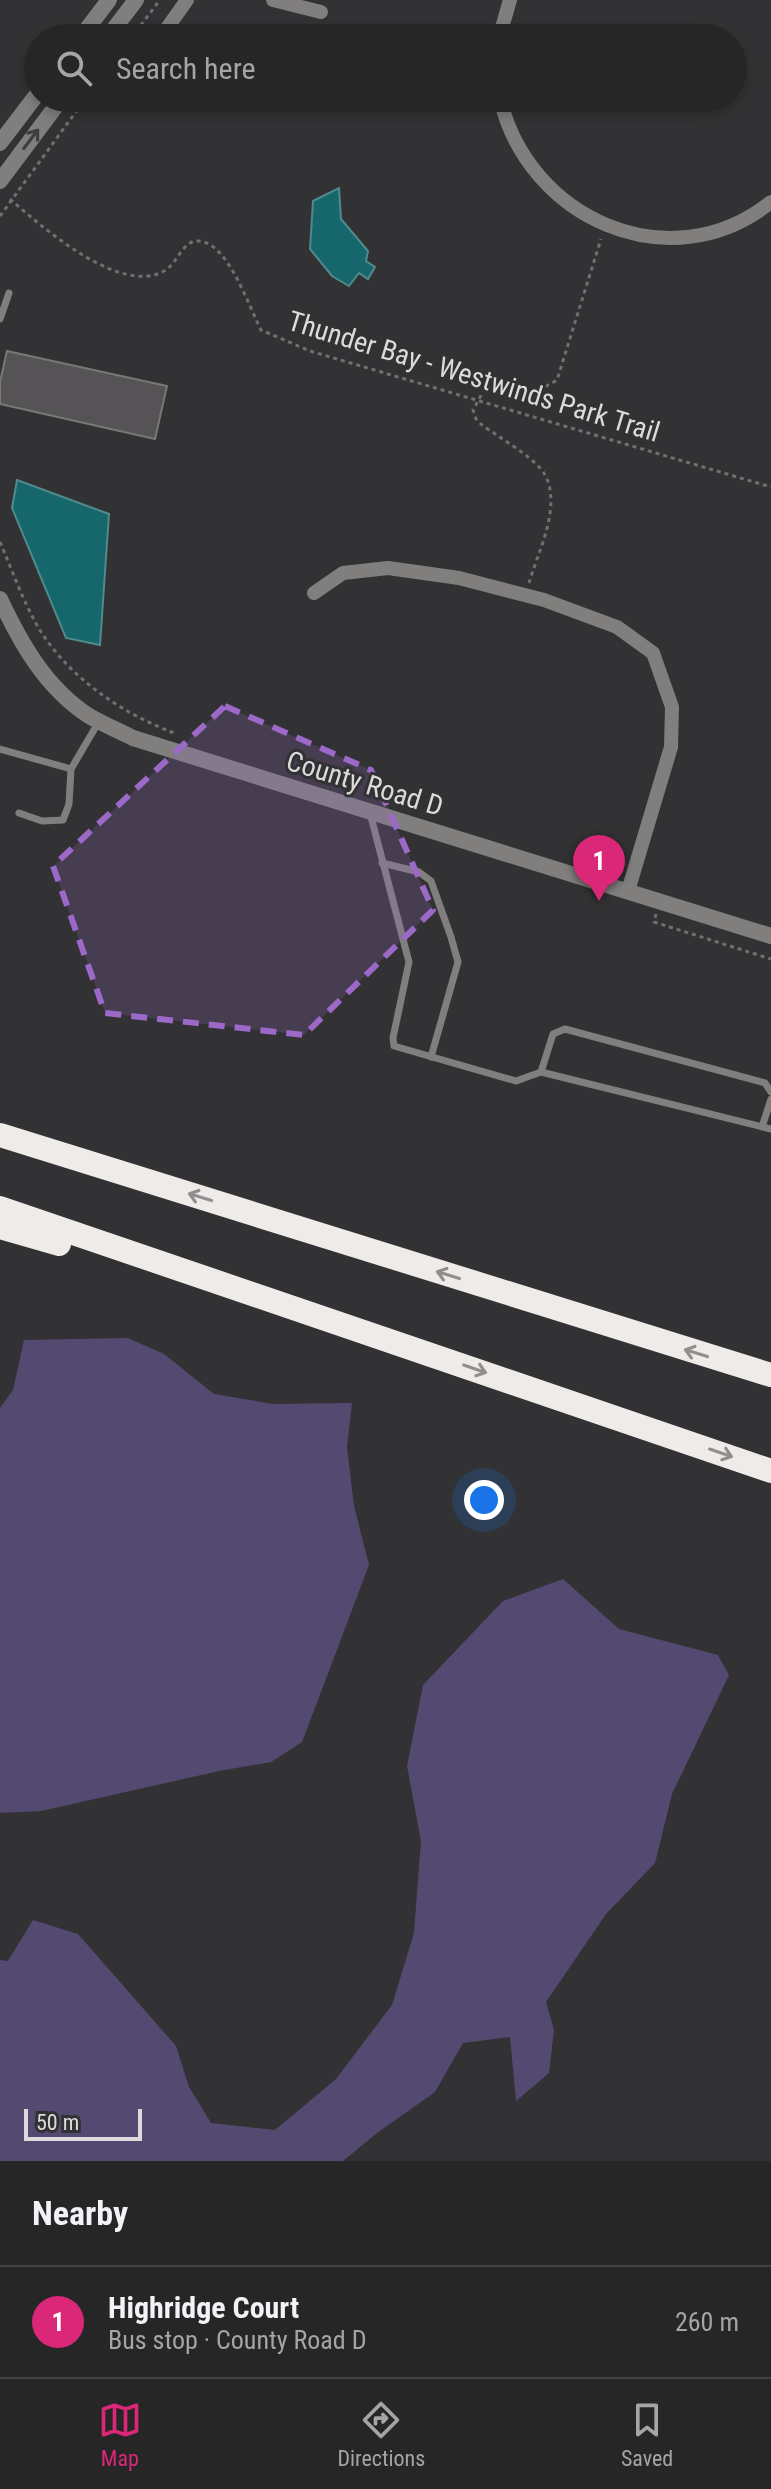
<!DOCTYPE html>
<html lang="en">
<head>
<meta charset="utf-8">
<style>
  :root { --surface:#262627; --page:#2e2e2f; --text:#f1f3f6; --muted:#a4a5a7; --line:#424344; --accent:#db2777 }
  body { margin:0; font-family:"Roboto Condensed",sans-serif; background:var(--page); color:var(--text) }
  .scale { position:absolute; left:24px; bottom:20px; width:118px; box-sizing:border-box; padding-left:8px; border:4px solid #dbdbdc; border-top:0; font-size:22px; line-height:28px; white-space:nowrap; color:#dbdbdc; -webkit-text-stroke:6px #323234; paint-order:stroke }
  .you { position:absolute; left:484px; top:1500px; width:28px; height:28px; margin:-20px; border:6px solid #fff; border-radius:50%; background:#1a73e8; box-shadow:0 0 0 12px #1a73e833 }
  .badge { display:grid; place-items:center; width:52px; height:52px; border-radius:50%; background:var(--accent); color:#fff; font-size:26px; font-weight:700 }
  .pin { position:absolute; translate:-50% -66px; filter:drop-shadow(0 2px 4px #0008) }
  .pin::after { content:''; position:absolute; top:42px; width:28px; height:24px; background:inherit; clip-path:polygon(0 0,100% 0,50% 100%) }
  .list { margin:0; padding:0; list-style:none }
  h2 { display:flex; justify-content:space-between; align-items:center; height:104px; margin:0; padding:0 32px; font-size:34px }
  h2 small { font-size:26px; font-weight:400; color:var(--muted) }
  .list li { display:grid; grid-template-columns:52px 1fr auto; gap:24px; align-items:center; box-sizing:border-box; height:112px; padding:0 32px; border-top:2px solid var(--line) }
  .list b { display:block; font-size:30px; white-space:nowrap }
  .list p { margin:0; font-size:26px; white-space:nowrap; color:var(--muted) }
  .list em { font-size:26px; font-style:normal; color:var(--muted) }
  .icon { flex:none; width:44px; height:44px; fill:none; stroke:currentColor; stroke-width:2; stroke-linecap:round; stroke-linejoin:round }
  .map { position:relative; flex:none; width:771px; height:2161px; overflow:hidden }
  .search { position:absolute; background:var(--surface); box-shadow:0 4px 12px #0003; left:24px; right:24px; top:24px; height:88px; display:flex; align-items:center; gap:20px; box-sizing:border-box; padding:0 28px; border-radius:44px; color:var(--muted); font-size:30px }
  .sheet { height:216px; background:var(--surface) }
  nav { display:flex; justify-content:space-around; align-items:center; box-sizing:border-box; height:112px; border-top:2px solid var(--line); background:var(--surface); font-size:22px; color:var(--muted) }
  nav a { display:grid; justify-items:center; gap:4px }
  nav .on { color:var(--accent) }
  .map>svg:first-child { display:block }
  .green { fill:#544a71 }
  .water { fill:#16676b; stroke:#518a8d; stroke-width:2 }
  .building { fill:#555355; stroke:#797778; stroke-width:2 }
  .lines { fill:none; stroke-linecap:round; stroke-linejoin:round }
  .path { stroke:#707072; stroke-width:3; stroke-dasharray:4 4; stroke-linecap:butt }
  .service { stroke:#807f7e; stroke-width:7 }
  .minor { stroke:#807f7e; stroke-width:14 }
  .tertiary { stroke:#807f7e; stroke-width:16 }
  .motorway { stroke:#eeebe9; stroke-width:24 }
  .oneway { stroke:#3e3e3f }
  .oneway2 { stroke:#908e8e }
  .marked { fill:#9d69c9; fill-opacity:0.2; stroke:#9d69c9; stroke-width:6; stroke-dasharray:16 10; stroke-linejoin:round }
  .labels { text-anchor:middle; stroke-width:6; stroke-linejoin:round; paint-order:stroke }
  .street-label { font-size:28px; fill:#dbdbdc; stroke:#323234 }
</style>
</head>
<body>
<div class="map">
<svg width="771" height="2161" viewBox="0 0 771 2161">
  <rect width="100%" height="100%" fill="#323234"/>
  <g class="green">
    <polygon points="128,1338 164,1354 214,1394 273,1404 352,1403 347,1447 354,1506 369,1565 302,1742 271,1762 219,1771 41,1811 0,1813 0,1408 13,1390 24,1340"/>
    <polygon points="563,1579 619,1629 718,1655 729,1675 672,1794 655,1863 606,1914 546,2002 554,2030 549,2073 516,2101 510,2037 463,2043 435,2092 377,2133 343,2161 0,2161 0,1960 8,1961 33,1920 78,1934 176,2046 189,2087 211,2123 275,2130 336,2079 392,2005 414,1933 421,1841 407,1766 423,1685 503,1601"/>
  </g>
  <g class="water">
    <polygon points="339,188 341,219 368,251 366,261 375,267 368,279 359,273 349,286 332,276 310,249 313,201"/>
    <polygon points="17,480 109,514 100,645 66,638 12,508"/>
  </g>
  <polygon class="building" points="7,351 167,386 155,439 0,404 0,382"/>
  <g class="lines">
    <g class="path">
      <polyline points="131,38 160,0"/>
      <path d="M10,199c32,28 110,97 154,72 14,-7 18,-32 36,-30 29,4 49,66 61,89l49,21 461,136"/>
      <polyline points="0,216 86,98"/>
      <path d="M0,542c12,28 23,59 38,85 30,50 83,86 136,106"/>
      <path d="M529,583c9,-31 33,-77 16,-108 -9,-17 -47,-38 -63,-50l-6,-6 -3,-9 11,-20 57,-1 16,-9 44,-141"/>
      <polyline points="656,914 654,922 771,959"/>
    </g>
    <g class="service">
      <polyline points="0,319 9,293"/>
      <polyline points="0,749 71,769"/>
      <polyline points="19,813 42,821 63,820 69,804 71,769 98,723"/>
      <polyline points="370,813 409,962 393,1038 394,1046 516,1081 541,1072"/>
      <polyline points="382,863 419,872 431,881 451,937 458,962 431,1057"/>
      <polyline points="771,1092 765,1083 565,1029 553,1034 541,1072 771,1129"/>
      <polyline points="762,1127 771,1099"/>
    </g>
    <g class="minor">
      <polyline points="273,0 321,12"/>
      <polyline points="160,38 187,0"/>
      <polyline points="499,38 510,0"/>
      <polyline points="103,98 116,104 128,98"/>
      <path d="M500,98c27,120 170,185 271,104"/>
      <polyline points="314,593 343,573 388,568 459,578 544,600 617,627 653,653 672,707 671,747 628,891"/>
    </g>
    <g class="tertiary">
      <polyline points="80,38 109,0"/>
      <polyline points="107,38 136,0"/>
      <polyline points="0,143 38,93"/>
      <polyline points="0,181 62,98"/>
      <path d="M0,599c21,45 46,89 89,117 14,8 30,15 44,22l638,198"/>
    </g>
    <g class="motorway">
      <polyline points="0,1135 771,1375"/>
      <polyline points="0,1208 771,1471"/>
      <polyline points="0,1227 59,1244"/>
    </g>
  </g>
  <defs><path id="oneway-shaft" d="M-6 0H5M1.5-3L5.5 0L1.5 3" fill="none" stroke-width="1.6" stroke-linecap="round" stroke-linejoin="round" transform="scale(2)"/></defs>
  <use class="oneway" href="#oneway-shaft" transform="translate(31 139) rotate(-53)"/>
  <g class="oneway2">
    <use href="#oneway-shaft" transform="translate(200 1197) rotate(-163)"/>
    <use href="#oneway-shaft" transform="translate(448 1275) rotate(-163)"/>
    <use href="#oneway-shaft" transform="translate(696 1353) rotate(-163)"/>
    <use href="#oneway-shaft" transform="translate(475 1369) rotate(19)"/>
    <use href="#oneway-shaft" transform="translate(721 1453) rotate(19)"/>
  </g>
  <path class="marked" d="M225,706l146,64 62,140 -129,125 -199,-22 -52,-147z"/>
  <g class="labels">
    <g class="street-label">
      <text transform="translate(474 376) rotate(17)" y="10">Thunder Bay - Westwinds Park Trail</text>
      <text transform="translate(365 783) rotate(17)" y="10">County Road D</text>
    </g>
  </g>
</svg>
<div class="scale">50 m</div>
<div class="you"></div>
<div class="pin badge" style="left:599px;top:901px">1</div>
<div class="search"><svg class="icon" aria-label="search" viewBox="0 0 24 24"><circle cx="10" cy="10" r="6"/><path d="M15 15l6 6"/></svg>Search here</div>
</div>
<section class="sheet">
<h2>Nearby<small></small></h2>
<ul class="list">
<li><span class="badge">1</span><div><b>Highridge Court</b><p>Bus stop · County Road D</p></div><em>260 m</em></li>
</ul>
</section>
<nav>
<a class="on"><svg class="icon" aria-label="map" viewBox="0 0 24 24"><path d="M3 6l6-2 6 2 6-2v14l-6 2-6-2-6 2zM9 4v14M15 6v14"/></svg>Map</a>
<a><svg class="icon" aria-label="directions" viewBox="0 0 24 24"><path d="M12 3l9 9-9 9-9-9zM9 14v-3h6M13 9l2 2-2 2"/></svg>Directions</a>
<a><svg class="icon" aria-label="saved" viewBox="0 0 24 24"><path d="M7 4h10v16l-5-4-5 4z"/></svg>Saved</a>
</nav>
</body>
</html>
